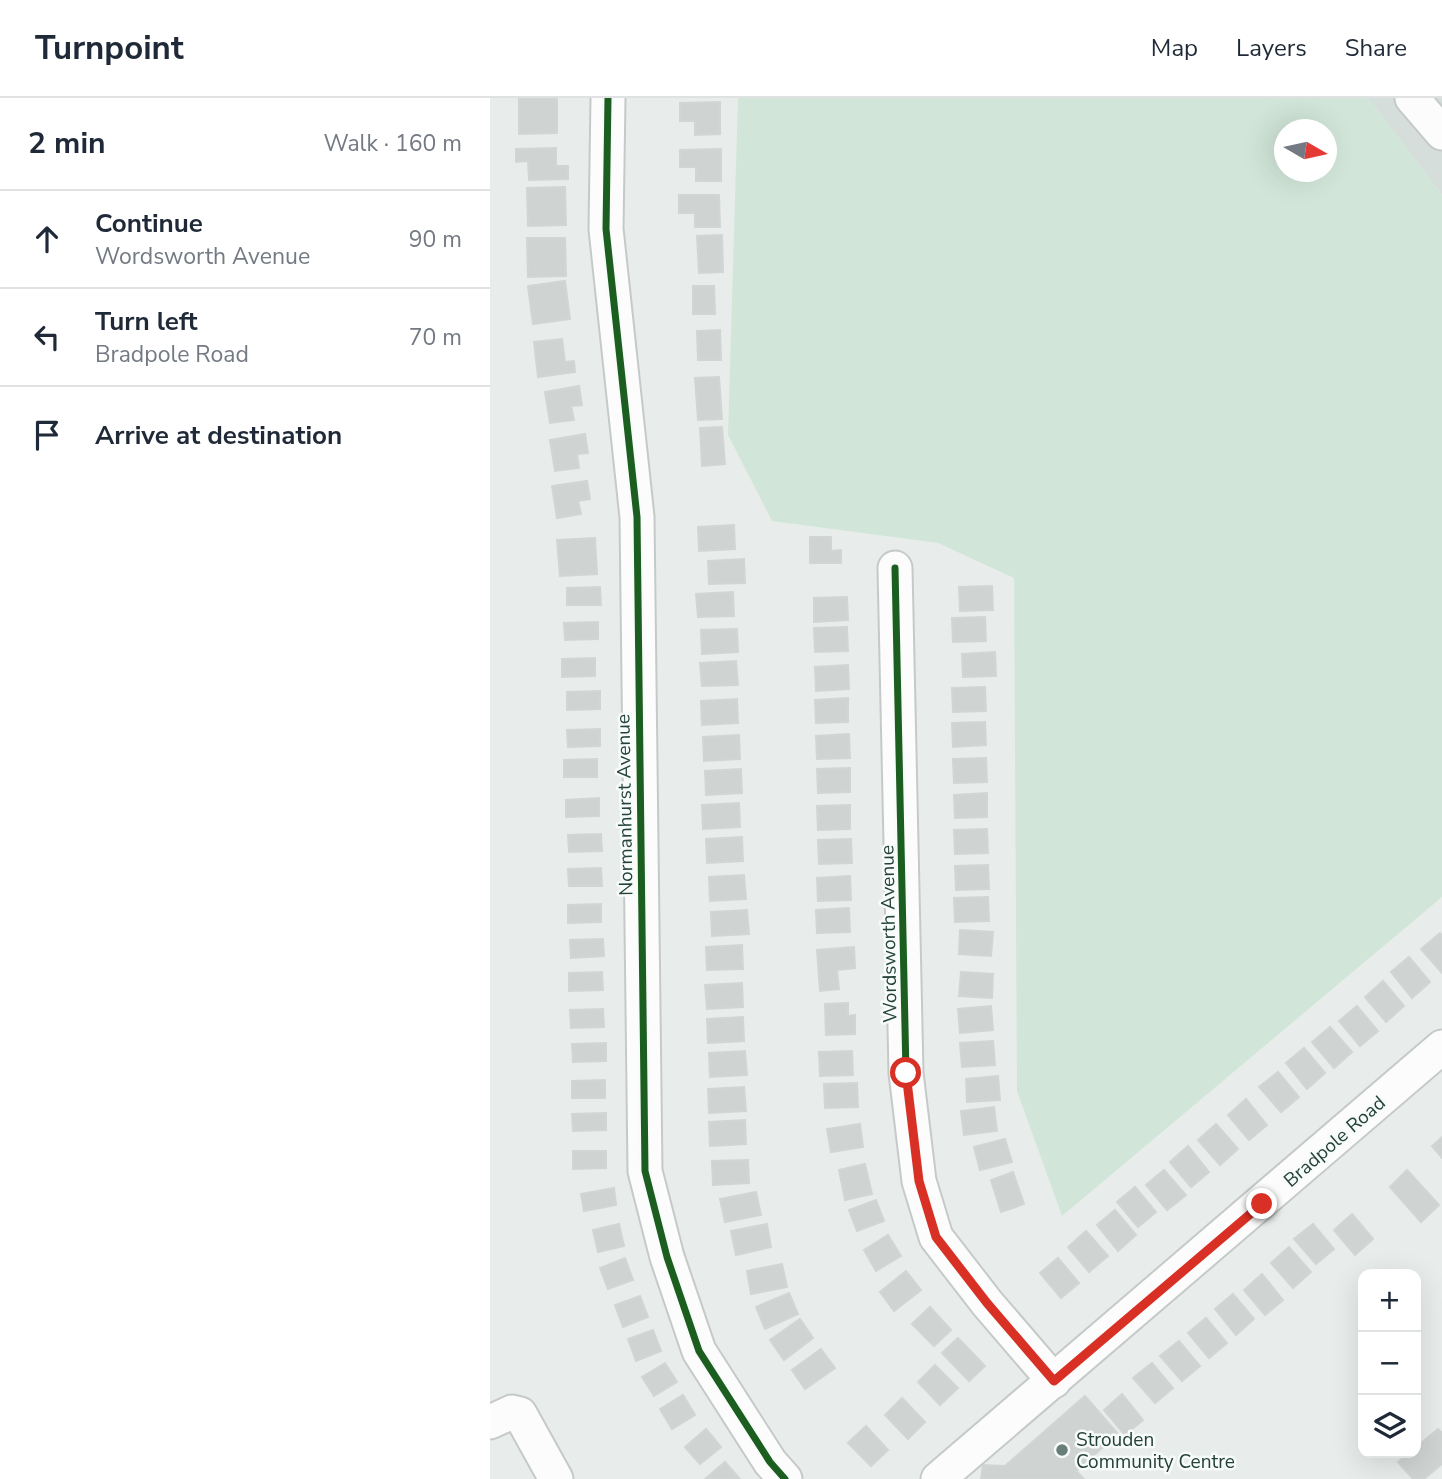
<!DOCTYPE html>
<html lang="en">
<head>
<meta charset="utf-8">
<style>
  :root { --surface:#fff; --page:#f6f6f7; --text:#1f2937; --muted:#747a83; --line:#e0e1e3 }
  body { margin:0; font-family:"Nunito Sans",sans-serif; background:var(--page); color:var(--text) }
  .controls { position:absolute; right:21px; bottom:21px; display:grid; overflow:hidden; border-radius:14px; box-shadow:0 7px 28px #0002 }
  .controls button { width:63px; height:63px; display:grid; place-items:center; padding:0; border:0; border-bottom:2px solid var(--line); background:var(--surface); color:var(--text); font:35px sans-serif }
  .compass { position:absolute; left:784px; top:21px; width:63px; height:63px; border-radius:50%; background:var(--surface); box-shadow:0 7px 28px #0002; rotate:99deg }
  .stop { position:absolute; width:21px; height:21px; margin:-16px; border:5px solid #d93025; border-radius:50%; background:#fff }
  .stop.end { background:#d93025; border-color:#fff; box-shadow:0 2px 7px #0008 }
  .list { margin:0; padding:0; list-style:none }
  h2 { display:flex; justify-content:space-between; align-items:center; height:91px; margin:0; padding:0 28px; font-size:30px }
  h2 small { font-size:23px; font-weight:400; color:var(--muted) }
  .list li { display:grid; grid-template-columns:46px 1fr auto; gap:21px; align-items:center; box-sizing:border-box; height:98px; padding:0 28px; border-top:2px solid var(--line) }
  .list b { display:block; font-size:26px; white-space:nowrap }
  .list p { margin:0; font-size:23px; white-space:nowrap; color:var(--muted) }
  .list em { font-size:23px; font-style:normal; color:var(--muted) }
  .icon { flex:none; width:38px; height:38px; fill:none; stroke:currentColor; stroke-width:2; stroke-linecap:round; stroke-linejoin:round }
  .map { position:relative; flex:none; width:952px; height:1381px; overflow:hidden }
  header { display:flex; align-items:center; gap:42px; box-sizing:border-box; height:98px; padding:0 35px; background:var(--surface); border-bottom:2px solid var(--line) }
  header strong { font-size:33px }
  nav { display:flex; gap:38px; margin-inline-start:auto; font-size:24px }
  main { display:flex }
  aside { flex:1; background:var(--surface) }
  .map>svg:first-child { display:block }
  .built { fill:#d6dedb }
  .green { fill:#d1e6d8; fill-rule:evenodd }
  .building { fill:#cfd4d2; stroke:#d1d6d4; stroke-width:2 }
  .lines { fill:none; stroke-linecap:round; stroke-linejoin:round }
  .minor-casing { stroke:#c5cac8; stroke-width:37 }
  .minor { stroke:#fcfcfc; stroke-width:33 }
  .cycleway-casing { stroke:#f7fbf9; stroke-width:11 }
  .cycleway { stroke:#1b5e20; stroke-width:7 }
  .route { stroke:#d93025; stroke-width:9 }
  .poi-dot { fill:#697e78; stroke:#f7fbf9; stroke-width:2.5 }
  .labels { text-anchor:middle; stroke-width:5; stroke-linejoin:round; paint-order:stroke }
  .street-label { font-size:19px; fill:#24423a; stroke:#f7fbf9 }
  .poi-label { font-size:19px; fill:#24423a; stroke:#f7fbf9; text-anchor:start }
</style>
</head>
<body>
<header>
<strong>Turnpoint</strong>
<nav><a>Map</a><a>Layers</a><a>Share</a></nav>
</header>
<main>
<aside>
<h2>2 min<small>Walk · 160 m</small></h2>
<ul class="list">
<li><svg class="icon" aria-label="ahead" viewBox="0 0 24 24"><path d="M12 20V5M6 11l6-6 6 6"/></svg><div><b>Continue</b><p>Wordsworth Avenue</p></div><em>90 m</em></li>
<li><svg class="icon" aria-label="left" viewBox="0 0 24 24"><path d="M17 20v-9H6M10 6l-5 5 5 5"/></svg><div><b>Turn left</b><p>Bradpole Road</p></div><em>70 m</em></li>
<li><svg class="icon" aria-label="arrive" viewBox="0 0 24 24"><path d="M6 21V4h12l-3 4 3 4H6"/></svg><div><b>Arrive at destination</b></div></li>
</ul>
</aside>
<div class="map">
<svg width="952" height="1381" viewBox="0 0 952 1381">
  <rect width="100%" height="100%" fill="#e8edeb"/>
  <polygon class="built" points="878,0 952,0 952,97 881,4"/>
  <path class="green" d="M248,0h630l74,97v702l-380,319 -45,-125 -3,-513 -76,-35 -166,-22 -44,-86zM794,32h42v42h-42z"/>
  <g class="building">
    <polygon points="29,0 67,0 67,35 29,36"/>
    <polygon points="230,4 230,36 205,37 205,23 190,23 190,5"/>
    <polygon points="66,50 66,68 78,68 78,81 39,82 38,63 26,64 26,51"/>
    <polygon points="231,51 231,83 206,83 206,69 190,69 190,52"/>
    <polygon points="75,89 76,127 38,128 37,90"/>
    <polygon points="189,97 229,97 230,129 205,129 205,115 189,115"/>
    <polygon points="232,137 233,174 209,175 207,138"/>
    <polygon points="37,140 75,140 76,178 38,179"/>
    <polygon points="75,183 80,221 43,226 38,188"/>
    <polygon points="203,188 224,188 225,216 203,216"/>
    <polygon points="230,232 231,262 208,262 207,233"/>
    <polygon points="72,241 75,264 84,263 85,274 48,279 44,244"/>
    <polygon points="229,279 232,321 208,322 205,280"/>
    <polygon points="89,288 92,307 81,308 84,322 60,325 55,294"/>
    <polygon points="232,329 235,366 212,368 210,330"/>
    <polygon points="95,336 98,355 87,356 89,370 65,373 60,342"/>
    <polygon points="97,383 100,401 88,403 91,416 67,420 62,388"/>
    <polygon points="244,427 245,451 209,453 208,429"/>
    <polygon points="320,439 341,439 341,453 351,452 351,465 320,465"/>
    <polygon points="105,440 107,476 70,478 67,442"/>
    <polygon points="254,461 255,485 219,486 218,463"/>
    <polygon points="502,488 503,512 470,513 469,489"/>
    <polygon points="110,489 111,507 77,507 77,490"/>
    <polygon points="243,494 244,518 208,519 206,496"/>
    <polygon points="357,499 358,522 324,524 324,500"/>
    <polygon points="495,519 496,543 463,544 462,520"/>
    <polygon points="108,524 108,541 75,542 74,525"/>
    <polygon points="357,529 358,553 325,554 324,530"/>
    <polygon points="247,531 248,554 212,556 211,532"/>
    <polygon points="505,554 506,578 473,579 472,556"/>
    <polygon points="105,560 105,578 72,579 72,561"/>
    <polygon points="246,563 248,587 212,588 210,565"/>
    <polygon points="358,567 359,591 326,593 325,569"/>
    <polygon points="495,589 496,613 463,614 462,590"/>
    <polygon points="110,593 110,611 77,612 77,594"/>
    <polygon points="358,600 358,624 326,625 325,602"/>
    <polygon points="247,601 248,625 212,627 211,603"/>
    <polygon points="495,624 496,647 463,649 462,625"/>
    <polygon points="110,631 110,648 78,649 77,632"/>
    <polygon points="359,636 360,660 327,661 326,638"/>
    <polygon points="249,637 250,661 214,663 213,639"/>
    <polygon points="496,660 497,684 464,685 463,661"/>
    <polygon points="107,661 107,679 74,679 74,662"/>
    <polygon points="360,670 360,694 328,695 327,671"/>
    <polygon points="251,671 252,695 216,697 215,673"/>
    <polygon points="497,695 497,719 465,720 464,697"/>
    <polygon points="109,700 109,718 76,719 76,702"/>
    <polygon points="249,705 250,729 213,731 212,707"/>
    <polygon points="360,707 360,731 328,732 327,708"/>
    <polygon points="497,731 498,755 465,756 464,732"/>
    <polygon points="111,736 112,753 79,754 78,737"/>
    <polygon points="252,739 253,763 217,765 216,741"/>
    <polygon points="361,741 362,765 329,766 328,742"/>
    <polygon points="498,767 499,791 466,792 465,768"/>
    <polygon points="111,770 112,788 79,788 78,771"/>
    <polygon points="254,777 256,801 220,803 219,779"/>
    <polygon points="360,778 361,802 328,803 327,780"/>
    <polygon points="498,799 499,823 465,824 464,800"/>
    <polygon points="111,806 111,824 78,825 78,807"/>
    <polygon points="359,810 360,834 327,835 326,812"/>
    <polygon points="257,812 259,836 222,838 221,814"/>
    <polygon points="470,832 503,834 501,858 469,856"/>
    <polygon points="950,835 952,838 952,875 931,851"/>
    <polygon points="113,841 114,858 81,860 80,842"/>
    <polygon points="252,847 253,871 217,872 216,849"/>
    <polygon points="364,849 365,870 347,872 349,891 330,893 327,852"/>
    <polygon points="919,859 940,884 922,900 901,874"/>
    <polygon points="112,874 113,892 79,893 79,875"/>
    <polygon points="471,874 503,876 502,900 469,898"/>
    <polygon points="893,883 914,908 896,924 875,899"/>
    <polygon points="252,885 253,909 217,911 215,887"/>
    <polygon points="358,905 358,918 365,917 365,936 336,937 335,906"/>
    <polygon points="501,908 503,932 470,935 468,911"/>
    <polygon points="867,908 888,933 870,948 849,923"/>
    <polygon points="113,911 114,929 81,930 80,912"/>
    <polygon points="253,919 254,943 218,945 217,921"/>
    <polygon points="840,929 862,954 844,970 822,944"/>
    <polygon points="503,943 505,967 472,969 470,945"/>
    <polygon points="116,945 116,963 83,964 82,946"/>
    <polygon points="814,950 835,975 817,991 796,965"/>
    <polygon points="255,953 257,977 220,979 219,955"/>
    <polygon points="362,953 363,977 330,978 329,954"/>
    <polygon points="788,974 809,999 791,1014 769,989"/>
    <polygon points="508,978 510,1002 477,1004 476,981"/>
    <polygon points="115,982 115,1000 82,1000 82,983"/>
    <polygon points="367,985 368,1009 335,1010 334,986"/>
    <polygon points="254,989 256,1013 219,1015 218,991"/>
    <polygon points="756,1001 777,1027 759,1042 738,1017"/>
    <polygon points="504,1009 507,1033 474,1037 471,1013"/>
    <polygon points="116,1015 116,1032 83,1033 82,1016"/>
    <polygon points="255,1022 256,1046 220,1048 219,1024"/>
    <polygon points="370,1026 373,1049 341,1054 337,1031"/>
    <polygon points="726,1026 748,1051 730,1067 708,1042"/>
    <polygon points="952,1039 952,1060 942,1048"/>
    <polygon points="515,1041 522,1064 490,1072 484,1049"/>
    <polygon points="698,1048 719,1074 701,1089 680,1064"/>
    <polygon points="83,1053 116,1053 116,1070 83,1071"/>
    <polygon points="258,1062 259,1085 223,1087 222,1063"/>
    <polygon points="375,1066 382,1096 355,1102 349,1072"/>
    <polygon points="674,1072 696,1097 677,1112 656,1087"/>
    <polygon points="917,1072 949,1107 931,1124 900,1089"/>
    <polygon points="523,1074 534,1106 511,1114 501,1082"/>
    <polygon points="645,1089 666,1114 648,1129 627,1104"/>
    <polygon points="124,1090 126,1107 94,1113 91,1096"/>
    <polygon points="266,1094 271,1117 235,1124 230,1101"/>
    <polygon points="386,1102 394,1123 367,1133 359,1112"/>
    <polygon points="625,1112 646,1137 628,1153 607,1127"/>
    <polygon points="862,1116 883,1141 865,1157 844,1132"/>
    <polygon points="129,1126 134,1148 108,1154 103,1132"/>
    <polygon points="277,1126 281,1149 246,1157 241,1133"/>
    <polygon points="823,1126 844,1151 826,1166 804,1141"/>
    <polygon points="596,1133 618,1158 599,1174 578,1149"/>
    <polygon points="398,1137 411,1158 386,1173 374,1152"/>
    <polygon points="799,1149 821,1174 803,1190 781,1165"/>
    <polygon points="135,1160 143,1182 118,1191 110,1170"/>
    <polygon points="568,1160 589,1185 571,1200 550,1175"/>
    <polygon points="292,1166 297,1189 261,1196 257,1173"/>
    <polygon points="416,1173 431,1192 404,1213 390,1194"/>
    <polygon points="772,1176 793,1202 775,1217 754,1192"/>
    <polygon points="299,1195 308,1216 275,1231 266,1209"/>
    <polygon points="743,1196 764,1221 746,1237 725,1211"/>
    <polygon points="150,1198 158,1219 133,1229 125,1207"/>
    <polygon points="440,1209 461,1232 444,1248 422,1226"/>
    <polygon points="716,1220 737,1245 719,1260 698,1235"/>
    <polygon points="310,1221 323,1240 294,1262 280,1242"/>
    <polygon points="163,1232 171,1253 146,1263 138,1241"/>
    <polygon points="468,1240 495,1268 479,1283 452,1255"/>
    <polygon points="689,1243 710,1268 692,1283 670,1258"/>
    <polygon points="331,1251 345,1270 315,1291 302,1272"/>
    <polygon points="175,1265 187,1284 164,1298 152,1279"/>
    <polygon points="662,1265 683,1290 665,1305 643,1280"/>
    <polygon points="445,1267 468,1290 450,1307 428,1284"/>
    <polygon points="632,1296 653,1322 635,1337 614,1312"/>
    <polygon points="193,1297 205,1317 182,1331 170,1311"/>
    <polygon points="595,1298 628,1336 586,1373 594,1381 491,1381 493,1367 515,1368"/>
    <polygon points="412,1300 435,1324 418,1341 395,1317"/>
    <polygon points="376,1328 398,1352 381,1368 358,1345"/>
    <polygon points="216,1331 231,1349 210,1366 195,1349"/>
    <polygon points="948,1331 952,1335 952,1366 934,1381 923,1381 908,1364 919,1355 926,1355 926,1349"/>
    <polygon points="235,1364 250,1381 215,1381"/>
  </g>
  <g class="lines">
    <g class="minor-casing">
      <g id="minor">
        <polyline points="118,0 116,131 147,419 155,1073 177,1159 209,1253 280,1364 295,1381"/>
        <polyline points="922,0 952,35"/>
        <polyline points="405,470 416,975 429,1083 446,1139 497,1205 564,1283"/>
        <polyline points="0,1324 22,1314 30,1316 66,1381"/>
        <polyline points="448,1381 952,949"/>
      </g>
    </g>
    <use href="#minor" class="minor"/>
    <g class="cycleway-casing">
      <g id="cycleway">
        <polyline points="118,0 116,131 147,419 155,1073 177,1159 209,1253 280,1364 295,1381"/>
        <polyline points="405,470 416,975 429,1083 446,1139 497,1205 564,1283"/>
      </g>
    </g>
    <use href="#cycleway" class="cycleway"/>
  </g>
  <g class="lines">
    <polyline class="route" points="416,975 429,1083 446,1139 497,1205 564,1283 772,1106"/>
  </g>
  <circle class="poi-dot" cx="572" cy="1352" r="7"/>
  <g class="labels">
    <g class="street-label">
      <text transform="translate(134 707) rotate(-91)" y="7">Normanhurst Avenue</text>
      <text transform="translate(398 836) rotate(-91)" y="7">Wordsworth Avenue</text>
      <text transform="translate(844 1043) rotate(-41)" y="7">Bradpole Road</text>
    </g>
    <g class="poi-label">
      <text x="586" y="1348">Strouden<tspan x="586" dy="22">Community Centre</tspan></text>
    </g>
  </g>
</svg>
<div class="controls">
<button>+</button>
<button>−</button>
<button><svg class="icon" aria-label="layers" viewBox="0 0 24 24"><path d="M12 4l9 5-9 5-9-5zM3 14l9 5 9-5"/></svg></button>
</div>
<svg class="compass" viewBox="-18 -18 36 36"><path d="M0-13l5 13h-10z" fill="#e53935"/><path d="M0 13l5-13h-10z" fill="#747a83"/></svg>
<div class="stop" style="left:416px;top:975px"></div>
<div class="stop end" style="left:772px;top:1106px"></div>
</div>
</main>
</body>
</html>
